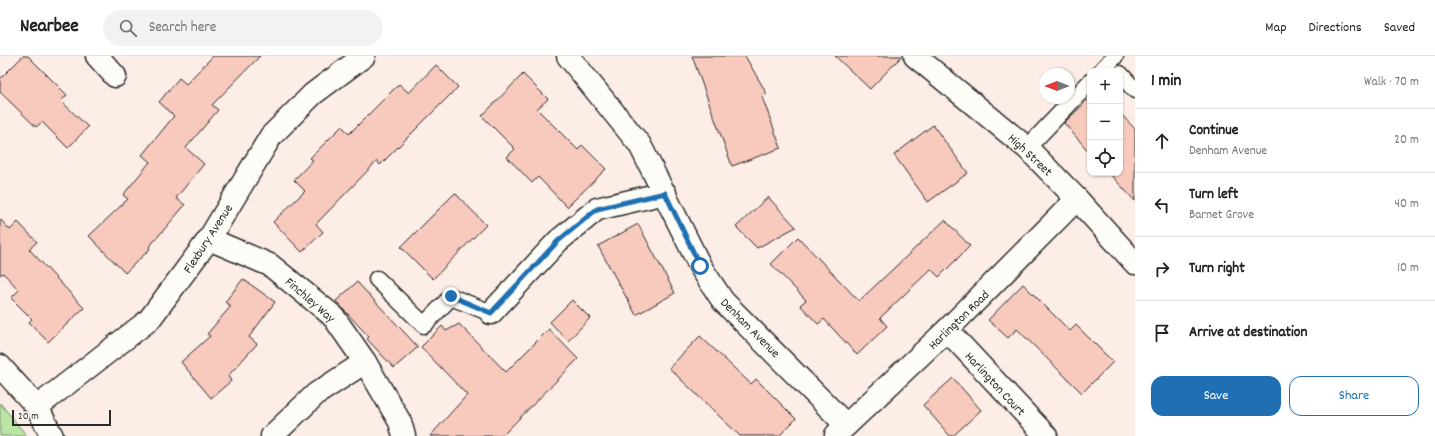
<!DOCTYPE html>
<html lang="en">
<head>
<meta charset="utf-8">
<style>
  :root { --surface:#fff; --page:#f2f2f2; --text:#222; --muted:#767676; --line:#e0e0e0; --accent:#1f6fb2 }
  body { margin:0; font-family:Dekko,sans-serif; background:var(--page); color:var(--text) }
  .controls { position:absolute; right:12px; top:12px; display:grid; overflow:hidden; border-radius:8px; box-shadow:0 1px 3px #0004 }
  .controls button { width:36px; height:36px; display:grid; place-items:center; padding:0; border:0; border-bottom:1px solid var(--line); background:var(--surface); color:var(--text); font:20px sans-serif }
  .compass { position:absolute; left:1039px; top:12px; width:36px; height:36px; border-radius:50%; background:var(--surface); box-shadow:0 1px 3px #0004; rotate:270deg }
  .scale { position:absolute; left:12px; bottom:10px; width:99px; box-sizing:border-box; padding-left:4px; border:2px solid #2b2b2b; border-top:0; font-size:11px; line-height:14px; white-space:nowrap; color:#2b2b2b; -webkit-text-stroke:3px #fdfcf7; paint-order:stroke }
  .stop { position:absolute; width:12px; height:12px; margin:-9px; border:3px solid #1f6fb2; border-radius:50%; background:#fff }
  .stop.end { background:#1f6fb2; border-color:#fff; box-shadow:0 1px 4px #0008 }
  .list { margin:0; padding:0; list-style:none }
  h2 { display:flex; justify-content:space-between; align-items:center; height:52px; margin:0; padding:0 16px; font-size:17px }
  h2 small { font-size:13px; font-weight:400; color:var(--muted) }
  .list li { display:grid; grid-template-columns:26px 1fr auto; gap:12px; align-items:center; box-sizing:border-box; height:64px; padding:0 16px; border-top:1px solid var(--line) }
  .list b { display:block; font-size:15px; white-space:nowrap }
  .list p { margin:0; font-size:13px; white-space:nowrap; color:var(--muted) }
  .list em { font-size:13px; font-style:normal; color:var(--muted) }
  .actions { display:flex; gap:8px; padding:12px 16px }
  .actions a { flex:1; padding:9px 0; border:1px solid var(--accent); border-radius:12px; text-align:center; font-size:14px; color:var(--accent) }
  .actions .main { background:var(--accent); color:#fff }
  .icon { flex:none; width:22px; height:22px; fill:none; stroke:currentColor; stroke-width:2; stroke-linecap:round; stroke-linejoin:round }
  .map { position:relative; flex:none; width:1135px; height:380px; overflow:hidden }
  header { display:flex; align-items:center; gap:24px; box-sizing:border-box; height:56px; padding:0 20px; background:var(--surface); border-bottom:1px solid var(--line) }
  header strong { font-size:19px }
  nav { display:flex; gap:22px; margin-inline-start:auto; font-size:14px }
  .search { width:280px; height:36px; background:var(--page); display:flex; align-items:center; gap:10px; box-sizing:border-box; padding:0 14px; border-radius:22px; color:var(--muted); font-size:15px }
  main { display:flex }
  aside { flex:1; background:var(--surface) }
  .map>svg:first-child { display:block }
  .green { fill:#bbe5a2; stroke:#738866 }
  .building { fill:#f8c9bd; stroke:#2b2b2b }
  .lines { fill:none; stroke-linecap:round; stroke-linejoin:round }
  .lane-casing { stroke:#2b2b2b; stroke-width:19 }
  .street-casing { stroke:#2b2b2b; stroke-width:25 }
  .secondary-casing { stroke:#2b2b2b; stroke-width:25 }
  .lane { stroke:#fdfcf7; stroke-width:16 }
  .street { stroke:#fdfcf7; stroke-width:22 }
  .secondary { stroke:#fdfcf7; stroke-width:22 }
  .route { stroke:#1f6fb2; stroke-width:5 }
  .labels { text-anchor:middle; stroke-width:3; stroke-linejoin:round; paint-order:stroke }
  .street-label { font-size:13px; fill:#2b2b2b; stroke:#fdfcf7 }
</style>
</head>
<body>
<header>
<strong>Nearbee</strong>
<div class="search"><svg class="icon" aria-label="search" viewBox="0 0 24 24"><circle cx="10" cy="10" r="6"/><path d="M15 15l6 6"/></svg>Search here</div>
<nav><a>Map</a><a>Directions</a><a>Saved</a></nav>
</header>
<main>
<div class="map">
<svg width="1135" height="380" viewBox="0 0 1135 380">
  <rect width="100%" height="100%" fill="#fcede6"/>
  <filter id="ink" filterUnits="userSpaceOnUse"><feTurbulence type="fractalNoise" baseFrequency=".025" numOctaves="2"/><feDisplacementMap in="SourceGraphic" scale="8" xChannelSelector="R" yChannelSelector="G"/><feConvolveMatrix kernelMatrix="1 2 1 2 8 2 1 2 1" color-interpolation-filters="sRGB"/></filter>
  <g filter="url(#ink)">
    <polygon class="green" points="0,347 27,380 0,380"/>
    <g class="building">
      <polygon points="23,0 28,0 67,39 61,45 88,71 68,92 42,66 36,71 0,36 0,23"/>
      <polygon points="213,0 260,0 212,49 218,54 186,92 204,108 176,142 185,149 149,191 150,193 125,217 89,180 128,143 123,139 150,106 142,99 174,60 159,46 179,22 186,28"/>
      <polygon points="692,0 745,0 767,38 762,41 781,92 732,110"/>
      <polygon points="835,0 902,0 870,33"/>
      <polygon points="436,9 458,31 380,109 377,105 316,168 323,176 302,196 273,166 305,135 294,124 313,104 310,102 342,70 349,78 399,28 409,37"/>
      <polygon points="523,18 548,43 537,53 578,94 582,89 606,113 567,151 538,121 532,127 507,101 515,93 482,60"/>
      <polygon points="1090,42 1090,97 1064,67"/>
      <polygon points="1120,57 1135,73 1135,145 1109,117 1120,117"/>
      <polygon points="933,69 968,117 928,146 894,99"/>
      <polygon points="455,137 486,169 433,223 401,191"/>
      <polygon points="768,141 796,171 757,192 736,171"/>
      <polygon points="0,163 10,174 18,166 37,186 29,193 84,252 48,286 29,266 32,263 11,242 19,234 3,217 0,219"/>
      <polygon points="945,164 970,190 939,221 931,213 880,262 887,270 857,299 824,263 818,268 800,249 806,244 771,208 798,181 859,245"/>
      <polygon points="638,168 675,237 636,259 598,190"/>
      <polygon points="243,223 275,246 249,281 257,288 228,320 231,325 211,342 181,306 210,280 207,278 231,250 225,246"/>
      <polygon points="357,226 418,291 394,312 367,283 369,281 336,245"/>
      <polygon points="1023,228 1070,275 1076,269 1113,306 1082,337 1017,273 1008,282 988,264"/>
      <polygon points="572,244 590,262 568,285 550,266"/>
      <polygon points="459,268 506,316 549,273 578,303 502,380 430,380 467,339 421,291 442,270 446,275"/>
      <polygon points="700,280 751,328 756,323 796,363 779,380 740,380 669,312"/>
      <polygon points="953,322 981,354 953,380 950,380 923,349"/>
    </g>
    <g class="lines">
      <g class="lane-casing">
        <g id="lane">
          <polyline points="1101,15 1115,0"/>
          <polyline points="1120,18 1135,34"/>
          <polyline points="1027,92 1090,26"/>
          <polyline points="377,223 424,269 451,241 491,257"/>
        </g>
      </g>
      <g class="street-casing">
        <g id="street">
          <polyline points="97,0 115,20"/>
          <polyline points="568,0 640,89 700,210 723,245 846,369"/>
          <polyline points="209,183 270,209 333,260 365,306 400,366 404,380"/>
          <polyline points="491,257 558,185 597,153 665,137"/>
          <polyline points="947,274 1046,380"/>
          <polyline points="0,310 37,351 52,380"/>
          <polyline points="37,351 149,264 209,183 271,80 313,38 364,0"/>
          <polyline points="836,379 947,274 1077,143"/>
          <polyline points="272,380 316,338 365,306"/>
        </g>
      </g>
      <g class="secondary-casing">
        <polyline id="secondary" points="915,0 1027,92 1077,143 1135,207"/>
      </g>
      <use href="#lane" class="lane"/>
      <use href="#street" class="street"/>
      <use href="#secondary" class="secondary"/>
    </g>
  </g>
  <g class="lines" filter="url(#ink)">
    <polyline class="route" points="451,240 491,257 558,185 597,153 665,137 700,210"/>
  </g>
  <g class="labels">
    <g class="street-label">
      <text transform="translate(1031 98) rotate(43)" y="5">High Street</text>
      <text transform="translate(207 182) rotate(-57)" y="5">Flexbury Avenue</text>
      <text transform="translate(311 243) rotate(41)" y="5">Finchley Way</text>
      <text transform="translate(958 263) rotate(-44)" y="5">Harlington Road</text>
      <text transform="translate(751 271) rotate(45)" y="5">Denham Avenue</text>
      <text transform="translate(996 327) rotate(47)" y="5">Harlington Court</text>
    </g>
  </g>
</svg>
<div class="controls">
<button>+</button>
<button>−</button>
<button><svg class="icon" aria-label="locate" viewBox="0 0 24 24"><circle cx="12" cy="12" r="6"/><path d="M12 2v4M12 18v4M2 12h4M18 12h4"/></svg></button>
</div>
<svg class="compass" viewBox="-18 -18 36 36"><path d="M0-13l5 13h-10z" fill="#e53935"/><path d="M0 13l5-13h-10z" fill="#767676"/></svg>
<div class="scale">20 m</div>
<div class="stop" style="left:700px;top:210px"></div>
<div class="stop end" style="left:451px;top:240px"></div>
</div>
<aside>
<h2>1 min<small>Walk · 70 m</small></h2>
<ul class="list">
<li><svg class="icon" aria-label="ahead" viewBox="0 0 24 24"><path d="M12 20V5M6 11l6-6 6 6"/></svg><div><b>Continue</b><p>Denham Avenue</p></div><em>20 m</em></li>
<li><svg class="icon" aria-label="left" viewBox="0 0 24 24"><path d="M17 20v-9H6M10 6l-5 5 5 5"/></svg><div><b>Turn left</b><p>Barnet Grove</p></div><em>40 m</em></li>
<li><svg class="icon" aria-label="right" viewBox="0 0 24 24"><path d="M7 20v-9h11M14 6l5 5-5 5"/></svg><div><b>Turn right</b></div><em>10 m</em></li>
<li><svg class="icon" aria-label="arrive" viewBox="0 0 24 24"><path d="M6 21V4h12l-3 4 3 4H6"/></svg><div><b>Arrive at destination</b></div></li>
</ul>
<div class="actions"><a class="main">Save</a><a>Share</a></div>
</aside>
</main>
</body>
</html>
